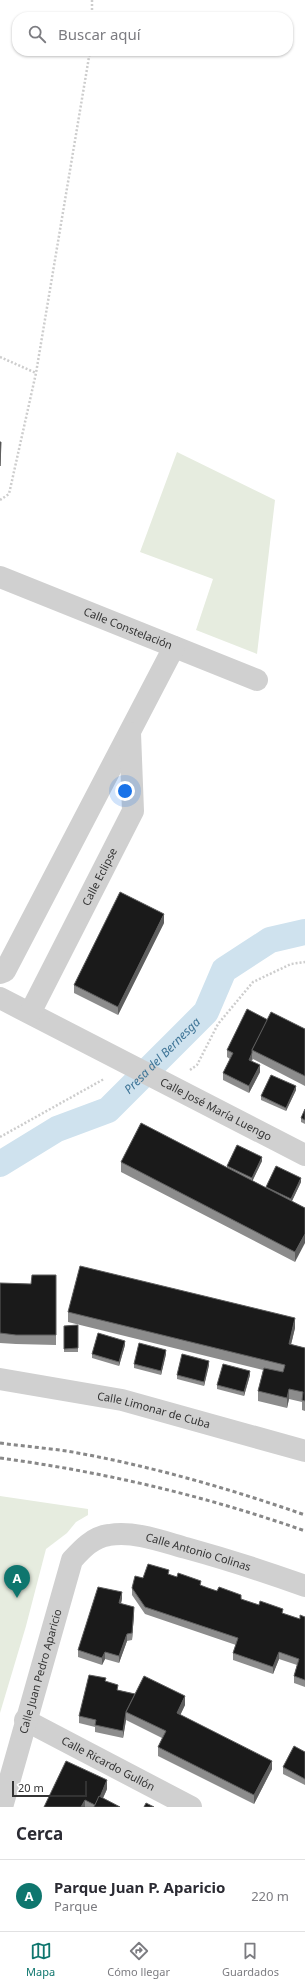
<!DOCTYPE html>
<html lang="es">
<head>
<meta charset="utf-8">
<style>
  :root { --surface:#fff; --page:#f7f7f7; --text:#2b2b33; --muted:#7c7c81; --line:#e1e1e2; --accent:#0f766e }
  body { margin:0; font-family:"Noto Sans",sans-serif; background:var(--page); color:var(--text) }
  .scale { position:absolute; left:12px; bottom:10px; width:75px; box-sizing:border-box; padding-left:4px; border:2px solid #333; border-top:0; font-size:11px; line-height:14px; white-space:nowrap; color:#333; -webkit-text-stroke:3px #fff; paint-order:stroke }
  .you { position:absolute; left:125px; top:791px; width:14px; height:14px; margin:-10px; border:3px solid #fff; border-radius:50%; background:#1a73e8; box-shadow:0 0 0 6px #1a73e833 }
  .badge { display:grid; place-items:center; width:26px; height:26px; border-radius:50%; background:var(--accent); color:#fff; font-size:13px; font-weight:700 }
  .pin { position:absolute; translate:-50% -33px; filter:drop-shadow(0 1px 2px #0008) }
  .pin::after { content:''; position:absolute; top:21px; width:14px; height:12px; background:inherit; clip-path:polygon(0 0,100% 0,50% 100%) }
  .list { margin:0; padding:0; list-style:none }
  h2 { display:flex; justify-content:space-between; align-items:center; height:52px; margin:0; padding:0 16px; font-size:17px }
  h2 small { font-size:13px; font-weight:400; color:var(--muted) }
  .list li { display:grid; grid-template-columns:26px 1fr auto; gap:12px; align-items:center; box-sizing:border-box; height:72px; padding:0 16px; border-top:1px solid var(--line) }
  .list b { display:block; font-size:15px; white-space:nowrap }
  .list p { margin:0; font-size:13px; white-space:nowrap; color:var(--muted) }
  .list em { font-size:13px; font-style:normal; color:var(--muted) }
  .icon { flex:none; width:22px; height:22px; fill:none; stroke:currentColor; stroke-width:2; stroke-linecap:round; stroke-linejoin:round }
  .map { position:relative; flex:none; width:305px; height:1807px; overflow:hidden }
  .search { position:absolute; background:var(--surface); box-shadow:0 1px 3px #0004; left:12px; right:12px; top:12px; height:44px; display:flex; align-items:center; gap:10px; box-sizing:border-box; padding:0 14px; border-radius:16px; color:var(--muted); font-size:15px }
  .sheet { height:124px; background:var(--surface) }
  nav { display:flex; justify-content:space-around; align-items:center; box-sizing:border-box; height:56px; border-top:1px solid var(--line); background:var(--surface); font-size:11px; color:var(--muted) }
  nav a { display:grid; justify-items:center; gap:2px }
  nav .on { color:var(--accent) }
  .map>svg:first-child { display:block }
  .green { fill:#e6ecdf }
  .lines { fill:none; stroke-linecap:round; stroke-linejoin:round }
  .canal { stroke:#cfe2ee; stroke-width:26 }
  .path { stroke:#cdcdcd; stroke-width:2.5; stroke-dasharray:2 2; stroke-linecap:butt }
  .street { stroke:#d0d0d0; stroke-width:22 }
  .rail { stroke:#888; stroke-width:3; stroke-dasharray:4 3; stroke-linecap:butt }
  .wall { fill:#8c8c8c }
  .shaded-wall { fill:#5f5f5f }
  .building { fill:#1a1a1a; stroke:#5f5f5f }
  .labels { text-anchor:middle; stroke-width:4; stroke-linejoin:round; paint-order:stroke }
  .street-label { font-size:11px; fill:#333; stroke:#fff }
  .water-label { font-size:12px; font-style:italic; fill:#3f7597; stroke:#fff }
</style>
</head>
<body>
<div class="map">
<svg width="305" height="1807" viewBox="0 0 305 1807">
  <rect width="100%" height="100%" fill="#fff"/>
  <g class="green">
    <polygon points="177,452 275,500 257,654 196,630 213,579 140,552"/>
    <polygon points="0,1496 88,1509 88,1515 76,1522 67,1533 46,1549 26,1626 0,1713"/>
  </g>
  <g class="lines">
    <path class="canal" id="s1" d="M0,1164l57,-35 51,-19 98,-98 18,-42 46,-30 35,-8"/>
    <g class="path">
      <polyline points="92,0 92,17"/>
      <polyline points="0,357 36,373"/>
      <polyline points="0,500 9,494 36,373 90,51"/>
      <polyline points="190,1070 197,1065 218,1024 253,982 291,964 305,962"/>
      <polyline points="0,1137 104,1079"/>
    </g>
    <g class="street">
      <path id="s2" d="M0,577l257,103"/>
      <polyline points="0,973 5,971 174,647"/>
      <path id="s3" d="M0,998l305,157"/>
      <path id="s4" d="M30,1013l103,-202 -3,-78"/>
      <path id="s5" d="M0,1379l122,21 183,51"/>
      <path id="s6" d="M25,1720l166,87"/>
      <path id="s7" d="M2,1807l70,-247c10,-11 21,-23 37,-25 26,-4 52,6 77,13 40,11 80,24 119,38"/>
    </g>
    <g class="rail">
      <path d="M0,1443c22,3 45,5 67,8 80,14 161,37 238,64"/>
      <path d="M0,1458c104,14 206,38 305,73"/>
    </g>
  </g>
  <g class="wall">
    <polygon points="164,923 118,1015 74,993 74,985"/>
    <polygon points="268,1020 305,1029 305,1086 253,1059 252,1061 260,1072 249,1093 223,1080 223,1073 230,1059 227,1057 227,1050"/>
    <polygon points="296,1090 286,1111 261,1100 261,1096"/>
    <polygon points="305,1109 305,1124 301,1122 301,1118"/>
    <polygon points="262,1161 252,1181 266,1188 266,1187 301,1182 292,1201 305,1208 295,1262 121,1172 121,1162 227,1168 227,1166"/>
    <polygon points="56,1275 56,1345 16,1344 0,1343 0,1283 31,1284"/>
    <polygon points="68,1312 295,1328 291,1344 305,1348 305,1411 302,1410 302,1402 289,1399 287,1408 258,1401 258,1391 263,1370 68,1322"/>
    <polygon points="78,1325 78,1352 64,1352 64,1326"/>
    <polygon points="125,1345 119,1366 92,1358 92,1354"/>
    <polygon points="166,1354 161,1375 134,1368 134,1364"/>
    <polygon points="209,1365 204,1386 177,1379 177,1375"/>
    <polygon points="250,1375 244,1396 217,1389 217,1385"/>
    <polygon points="169,1575 283,1614 300,1619 305,1617 305,1687 294,1683 294,1676 297,1665 279,1659 273,1674 233,1660 233,1653 236,1645 145,1614 132,1595 132,1588 143,1578"/>
    <polygon points="122,1599 121,1604 134,1613 132,1640 127,1641 119,1663 105,1659 102,1665 78,1657 78,1650"/>
    <polygon points="106,1682 118,1690 185,1705 180,1715 272,1769 254,1804 158,1756 158,1747 162,1738 126,1720 123,1738 95,1732 95,1727 79,1723 79,1716"/>
    <polygon points="305,1752 305,1785 283,1774 283,1767"/>
    <polygon points="107,1789 103,1798 120,1807 44,1807"/>
  </g>
  <g class="shaded-wall">
    <polygon points="164,914 164,923 118,1015 118,1007"/>
    <polygon points="252,1053 252,1059 249,1066 249,1060"/>
    <polygon points="260,1065 260,1072 249,1093 249,1086"/>
    <polygon points="296,1086 296,1090 286,1111 286,1108"/>
    <polygon points="262,1157 262,1161 252,1182 252,1178"/>
    <polygon points="301,1178 301,1182 291,1203 291,1199"/>
    <polygon points="305,1234 305,1243 295,1262 295,1252"/>
    <polygon points="295,1318 295,1328 289,1353 289,1344"/>
    <polygon points="125,1341 125,1345 119,1366 119,1362"/>
    <polygon points="166,1350 166,1354 161,1375 161,1371"/>
    <polygon points="209,1361 209,1365 204,1386 204,1382"/>
    <polygon points="250,1371 250,1375 244,1396 244,1392"/>
    <polygon points="289,1389 289,1399 287,1408 287,1398"/>
    <polygon points="122,1592 122,1599 119,1610 119,1603"/>
    <polygon points="134,1607 134,1613 132,1640 132,1633"/>
    <polygon points="127,1634 127,1641 119,1663 119,1656"/>
    <polygon points="105,1652 105,1659 102,1665 102,1658"/>
    <polygon points="279,1652 279,1659 273,1674 273,1667"/>
    <polygon points="185,1696 185,1705 177,1722 177,1713"/>
    <polygon points="126,1713 126,1720 123,1738 123,1731"/>
    <polygon points="272,1761 272,1769 254,1804 254,1795"/>
    <polygon points="107,1780 107,1789 99,1807 96,1805"/>
    <polygon points="85,1800 85,1807 81,1807"/>
  </g>
  <g class="building">
    <polygon points="0,442 1,442 0,466"/>
    <polygon points="120,892 164,914 118,1007 74,985"/>
    <polygon points="247,1009 268,1020 252,1050 252,1053 249,1060 260,1065 249,1086 223,1073 233,1053 227,1050"/>
    <polygon points="271,1012 305,1029 305,1076 252,1050"/>
    <polygon points="271,1075 296,1086 286,1108 261,1096"/>
    <polygon points="305,1109 305,1120 301,1118"/>
    <polygon points="141,1123 305,1208 305,1234 295,1252 121,1162"/>
    <polygon points="237,1145 262,1157 252,1178 227,1166"/>
    <polygon points="276,1166 301,1178 291,1199 266,1187"/>
    <polygon points="80,1266 295,1318 289,1344 305,1348 305,1401 302,1400 303,1392 289,1389 287,1398 258,1391 264,1368 283,1372 285,1365 68,1312"/>
    <polygon points="32,1275 56,1275 56,1335 16,1335 0,1333 0,1283 31,1284"/>
    <polygon points="78,1325 78,1348 64,1349 64,1326"/>
    <polygon points="98,1333 125,1341 119,1362 92,1354"/>
    <polygon points="139,1343 166,1350 161,1371 134,1364"/>
    <polygon points="182,1354 209,1361 204,1382 177,1375"/>
    <polygon points="223,1364 250,1371 244,1392 217,1385"/>
    <polygon points="148,1564 169,1570 168,1574 177,1577 178,1573 201,1581 200,1585 208,1588 217,1591 219,1587 241,1595 241,1599 259,1605 260,1601 283,1609 282,1613 300,1619 300,1615 305,1617 305,1680 294,1676 299,1659 279,1652 273,1667 233,1653 238,1638 145,1607 132,1588 135,1576 143,1578"/>
    <polygon points="98,1587 122,1592 119,1603 134,1607 132,1633 127,1634 119,1656 105,1652 102,1658 78,1650"/>
    <polygon points="89,1675 106,1678 105,1681 118,1685 117,1690 135,1694 126,1712 123,1731 95,1725 96,1720 79,1716"/>
    <polygon points="144,1676 185,1696 177,1713 272,1761 254,1795 158,1747 166,1731 126,1712"/>
    <polygon points="294,1746 305,1752 305,1779 283,1767"/>
    <polygon points="66,1761 107,1780 100,1797 95,1805 85,1800 81,1807 44,1807"/>
    <polygon points="99,1796 120,1807 94,1807"/>
    <polygon points="146,1803 154,1807 144,1807"/>
  </g>
  <g class="labels">
    <g class="street-label">
      <text dy="4" stroke="none"><textPath href="#s2" startOffset="138">Calle Constelación</textPath></text>
      <text dy="4" stroke="none"><textPath href="#s4" startOffset="153">Calle Eclipse</textPath></text>
      <text dy="4" stroke="none"><textPath href="#s3" startOffset="243">Calle José María Luengo</textPath></text>
      <text dy="4" stroke="none"><textPath href="#s5" startOffset="157">Calle Limonar de Cuba</textPath></text>
      <text dy="4" stroke="none"><textPath href="#s7" startOffset="394">Calle Antonio Colinas</textPath></text>
      <text dy="4" stroke="none"><textPath href="#s7" startOffset="141">Calle Juan Pedro Aparicio</textPath></text>
      <text dy="4" stroke="none"><textPath href="#s6" startOffset="94">Calle Ricardo Gullón</textPath></text>
    </g>
    <g class="water-label">
      <text dy="4" stroke="none"><textPath href="#s1" startOffset="198">Presa del Bernesga</textPath></text>
    </g>
  </g>
</svg>
<div class="scale">20 m</div>
<div class="you"></div>
<div class="pin badge" style="left:17px;top:1598px">A</div>
<div class="search"><svg class="icon" aria-label="search" viewBox="0 0 24 24"><circle cx="10" cy="10" r="6"/><path d="M15 15l6 6"/></svg>Buscar aquí</div>
</div>
<section class="sheet">
<h2>Cerca<small></small></h2>
<ul class="list">
<li><span class="badge">A</span><div><b>Parque Juan P. Aparicio</b><p>Parque</p></div><em>220 m</em></li>
</ul>
</section>
<nav>
<a class="on"><svg class="icon" aria-label="map" viewBox="0 0 24 24"><path d="M3 6l6-2 6 2 6-2v14l-6 2-6-2-6 2zM9 4v14M15 6v14"/></svg>Mapa</a>
<a><svg class="icon" aria-label="directions" viewBox="0 0 24 24"><path d="M12 3l9 9-9 9-9-9zM9 14v-3h6M13 9l2 2-2 2"/></svg>Cómo llegar</a>
<a><svg class="icon" aria-label="saved" viewBox="0 0 24 24"><path d="M7 4h10v16l-5-4-5 4z"/></svg>Guardados</a>
</nav>
</body>
</html>
